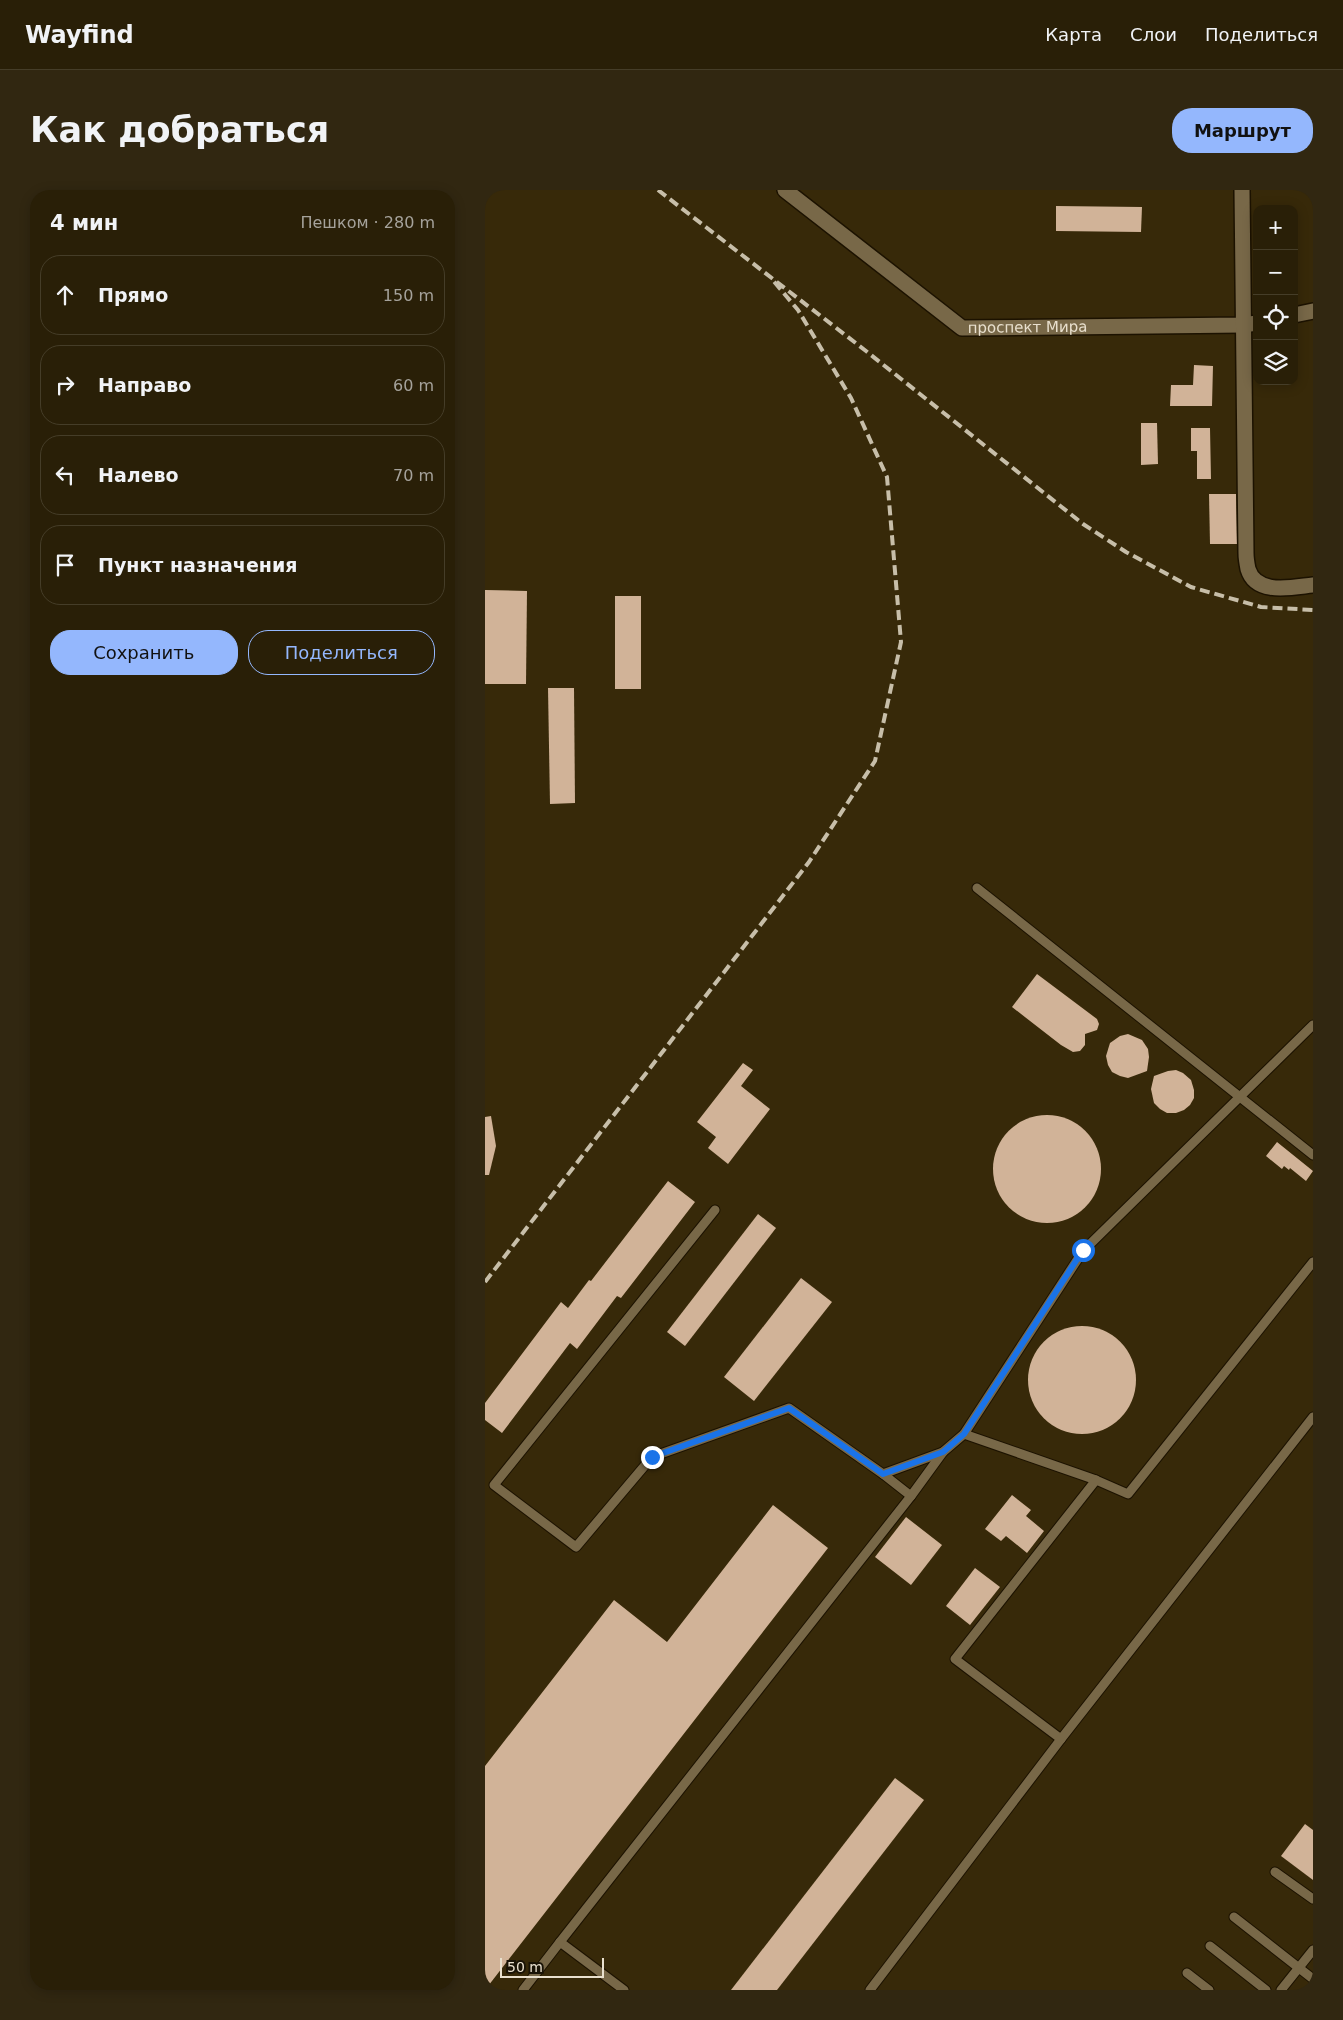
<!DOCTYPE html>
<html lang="ru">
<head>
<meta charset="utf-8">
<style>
  :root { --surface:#291f07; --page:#312711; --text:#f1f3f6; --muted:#a5a29b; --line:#453d28; --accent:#94b7fd }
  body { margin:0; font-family:"DejaVu Sans",sans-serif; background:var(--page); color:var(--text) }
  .controls { position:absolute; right:15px; top:15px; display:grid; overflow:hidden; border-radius:10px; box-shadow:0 2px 12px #0003 }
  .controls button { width:45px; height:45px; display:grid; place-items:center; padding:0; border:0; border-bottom:1px solid var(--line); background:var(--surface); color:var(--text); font:25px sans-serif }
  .scale { position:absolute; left:15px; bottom:12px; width:104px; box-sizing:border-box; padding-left:5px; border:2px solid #e9e0ce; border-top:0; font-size:14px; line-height:18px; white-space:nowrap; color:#e9e0ce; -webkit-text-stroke:4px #191306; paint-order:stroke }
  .stop { position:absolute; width:15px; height:15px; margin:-11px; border:4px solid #1a73e8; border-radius:50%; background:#fff }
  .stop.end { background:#1a73e8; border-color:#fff; box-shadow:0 1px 5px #0008 }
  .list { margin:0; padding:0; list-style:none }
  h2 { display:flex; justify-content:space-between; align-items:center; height:65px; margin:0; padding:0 20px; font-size:21px }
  h2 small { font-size:16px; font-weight:400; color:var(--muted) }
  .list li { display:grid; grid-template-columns:32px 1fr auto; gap:15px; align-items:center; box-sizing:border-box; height:80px; margin:0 10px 10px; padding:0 10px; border:1px solid var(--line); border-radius:20px }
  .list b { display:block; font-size:19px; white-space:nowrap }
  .list em { font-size:16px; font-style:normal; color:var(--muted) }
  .actions { display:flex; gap:10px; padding:15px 20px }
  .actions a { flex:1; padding:11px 0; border:1px solid var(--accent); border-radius:20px; text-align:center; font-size:18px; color:var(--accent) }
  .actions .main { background:var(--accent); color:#111 }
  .icon { flex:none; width:28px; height:28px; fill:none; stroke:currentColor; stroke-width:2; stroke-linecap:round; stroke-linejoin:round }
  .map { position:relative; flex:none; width:828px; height:1800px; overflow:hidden; border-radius:20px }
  header { display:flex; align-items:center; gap:30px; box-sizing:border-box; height:70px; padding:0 25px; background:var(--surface); border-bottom:1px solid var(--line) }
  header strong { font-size:24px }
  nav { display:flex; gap:28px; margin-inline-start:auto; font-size:18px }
  .intro { display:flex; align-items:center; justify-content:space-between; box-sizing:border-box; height:120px; padding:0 30px }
  h1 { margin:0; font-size:35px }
  .button { padding:12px 22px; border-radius:20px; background:var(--accent); color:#111; font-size:18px; font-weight:700 }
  main { display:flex; gap:30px; padding:0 30px }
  aside { flex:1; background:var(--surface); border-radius:20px; box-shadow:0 2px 12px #0003 }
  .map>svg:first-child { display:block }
  .building { fill:#d1b398 }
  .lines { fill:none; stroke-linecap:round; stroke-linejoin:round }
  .lane-casing { stroke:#1c1200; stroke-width:11 }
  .street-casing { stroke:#1c1200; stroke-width:18 }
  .lane { stroke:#786848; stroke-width:9 }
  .street { stroke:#786848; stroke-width:15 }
  .rail { stroke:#c7bea9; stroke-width:4; stroke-dasharray:10 5; stroke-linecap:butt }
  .route { stroke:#1a73e8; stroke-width:6 }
  .labels { text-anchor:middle; stroke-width:5; stroke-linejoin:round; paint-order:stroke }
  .street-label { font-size:15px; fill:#e9e0ce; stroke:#191306 }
</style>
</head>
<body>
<header>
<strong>Wayfind</strong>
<nav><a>Карта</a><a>Слои</a><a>Поделиться</a></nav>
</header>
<div class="intro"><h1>Как добраться</h1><a class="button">Маршрут</a></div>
<main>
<aside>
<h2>4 мин<small>Пешком · 280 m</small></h2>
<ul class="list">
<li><svg class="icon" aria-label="ahead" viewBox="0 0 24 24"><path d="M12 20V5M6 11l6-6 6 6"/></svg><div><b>Прямо</b></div><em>150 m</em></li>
<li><svg class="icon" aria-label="right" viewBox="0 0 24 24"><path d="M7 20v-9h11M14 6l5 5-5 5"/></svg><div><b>Направо</b></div><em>60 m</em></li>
<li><svg class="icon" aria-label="left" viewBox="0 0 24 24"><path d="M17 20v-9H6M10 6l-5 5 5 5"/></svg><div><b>Налево</b></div><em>70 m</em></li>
<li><svg class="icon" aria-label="arrive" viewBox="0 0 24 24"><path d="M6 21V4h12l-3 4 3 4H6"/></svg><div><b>Пункт назначения</b></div></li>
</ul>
<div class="actions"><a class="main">Сохранить</a><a>Поделиться</a></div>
</aside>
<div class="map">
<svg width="828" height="1800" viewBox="0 0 828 1800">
  <rect width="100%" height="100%" fill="#372909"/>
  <g class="building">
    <polygon points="571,16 657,17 656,42 571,41"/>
    <polygon points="709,175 728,176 727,216 685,216 686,195 708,195"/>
    <polygon points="656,233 672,233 673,274 656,275"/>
    <polygon points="706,238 725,238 726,289 712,289 712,261 706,261"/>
    <polygon points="724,304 751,304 752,354 725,354"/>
    <polygon points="0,400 42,401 41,494 0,494"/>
    <rect x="130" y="406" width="26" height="93"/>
    <polygon points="63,498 89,498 90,613 65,614"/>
    <polygon points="552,784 612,829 614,834 612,840 600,844 600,855 595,861 588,862 576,855 527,817"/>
    <polygon points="643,844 657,850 663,859 664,867 662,881 643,888 635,886 627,882 623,875 621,866 625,853 635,846"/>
    <polygon points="258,873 268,880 256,896 285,919 243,974 223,958 231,947 212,932"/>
    <polygon points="691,880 698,883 706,890 709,900 709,908 705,915 699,920 691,923 682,923 675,919 669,913 666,899 669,886 683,881"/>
    <circle cx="562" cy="979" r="54"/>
    <polygon points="6,926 11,956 4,985 0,985 0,927"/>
    <polygon points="792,952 828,981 821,991 805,978 804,980 799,976 797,979 781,966"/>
    <polygon points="183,991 210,1012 136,1108 132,1106 92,1159 85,1153 17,1243 0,1230 0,1213 76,1112 83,1118 104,1090 106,1091"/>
    <polygon points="273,1024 291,1038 200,1156 182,1142"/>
    <polygon points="316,1088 347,1112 269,1211 239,1187"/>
    <circle cx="597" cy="1190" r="54"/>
    <polygon points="527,1305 546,1320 541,1326 559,1341 542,1363 521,1346 516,1351 500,1339"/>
    <polygon points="288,1315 343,1358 0,1800 0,1576 129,1410 182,1452"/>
    <polygon points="421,1327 457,1355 426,1395 390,1367"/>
    <polygon points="490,1378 515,1397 485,1435 461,1416"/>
    <polygon points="410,1588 439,1610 292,1800 246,1800"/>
    <polygon points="820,1634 828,1640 828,1690 796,1666"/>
  </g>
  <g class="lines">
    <g class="lane-casing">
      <g id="lane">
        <polyline points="492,698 828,965"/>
        <polyline points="828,835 598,1061 479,1244 611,1290 643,1304 828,1072"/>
        <polyline points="230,1020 9,1295 91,1357 167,1267 304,1218 398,1284 458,1262 479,1244"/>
        <polyline points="398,1284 426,1306"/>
        <polyline points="576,1549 470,1469 611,1290"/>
        <polyline points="790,1682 828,1709"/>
        <polyline points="749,1727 828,1789"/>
        <polyline points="725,1756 781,1800"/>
        <polyline points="702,1783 724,1800"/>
        <polyline points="38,1800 75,1752"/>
        <polyline points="139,1800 75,1752 426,1306 458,1262"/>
        <polyline points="385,1800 576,1549 828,1227"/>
        <polyline points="796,1800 828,1760"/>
      </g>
    </g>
    <g class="street-casing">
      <g id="street">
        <path id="s1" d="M300,0l177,138 281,-3 14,-2"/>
        <path d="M757,0l4,363c0,6 1,11 2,16 8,27 45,18 65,16"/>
        <polyline points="809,125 828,121"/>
      </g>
    </g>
    <use href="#lane" class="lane"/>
    <use href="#street" class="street"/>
    <g class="rail">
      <polyline points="173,0 381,161 598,334 641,362 706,397 776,417 828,420"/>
      <polyline points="0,1092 324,672 390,571 416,452 402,287 366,208 313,120 286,88"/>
    </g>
  </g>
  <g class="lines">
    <polyline class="route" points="167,1267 304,1218 398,1284 458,1262 479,1244 598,1060"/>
  </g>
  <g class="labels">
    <g class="street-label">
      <text dy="5" stroke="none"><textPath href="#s1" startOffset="290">проспект Мира</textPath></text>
    </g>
  </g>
</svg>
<div class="controls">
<button>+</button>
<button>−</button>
<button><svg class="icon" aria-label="locate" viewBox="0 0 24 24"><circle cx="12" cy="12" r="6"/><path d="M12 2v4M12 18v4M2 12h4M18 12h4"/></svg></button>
<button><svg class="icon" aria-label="layers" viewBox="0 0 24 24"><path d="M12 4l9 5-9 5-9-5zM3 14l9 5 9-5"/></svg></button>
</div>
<div class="scale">50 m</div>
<div class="stop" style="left:598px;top:1060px"></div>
<div class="stop end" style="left:167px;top:1267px"></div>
</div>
</main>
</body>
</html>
